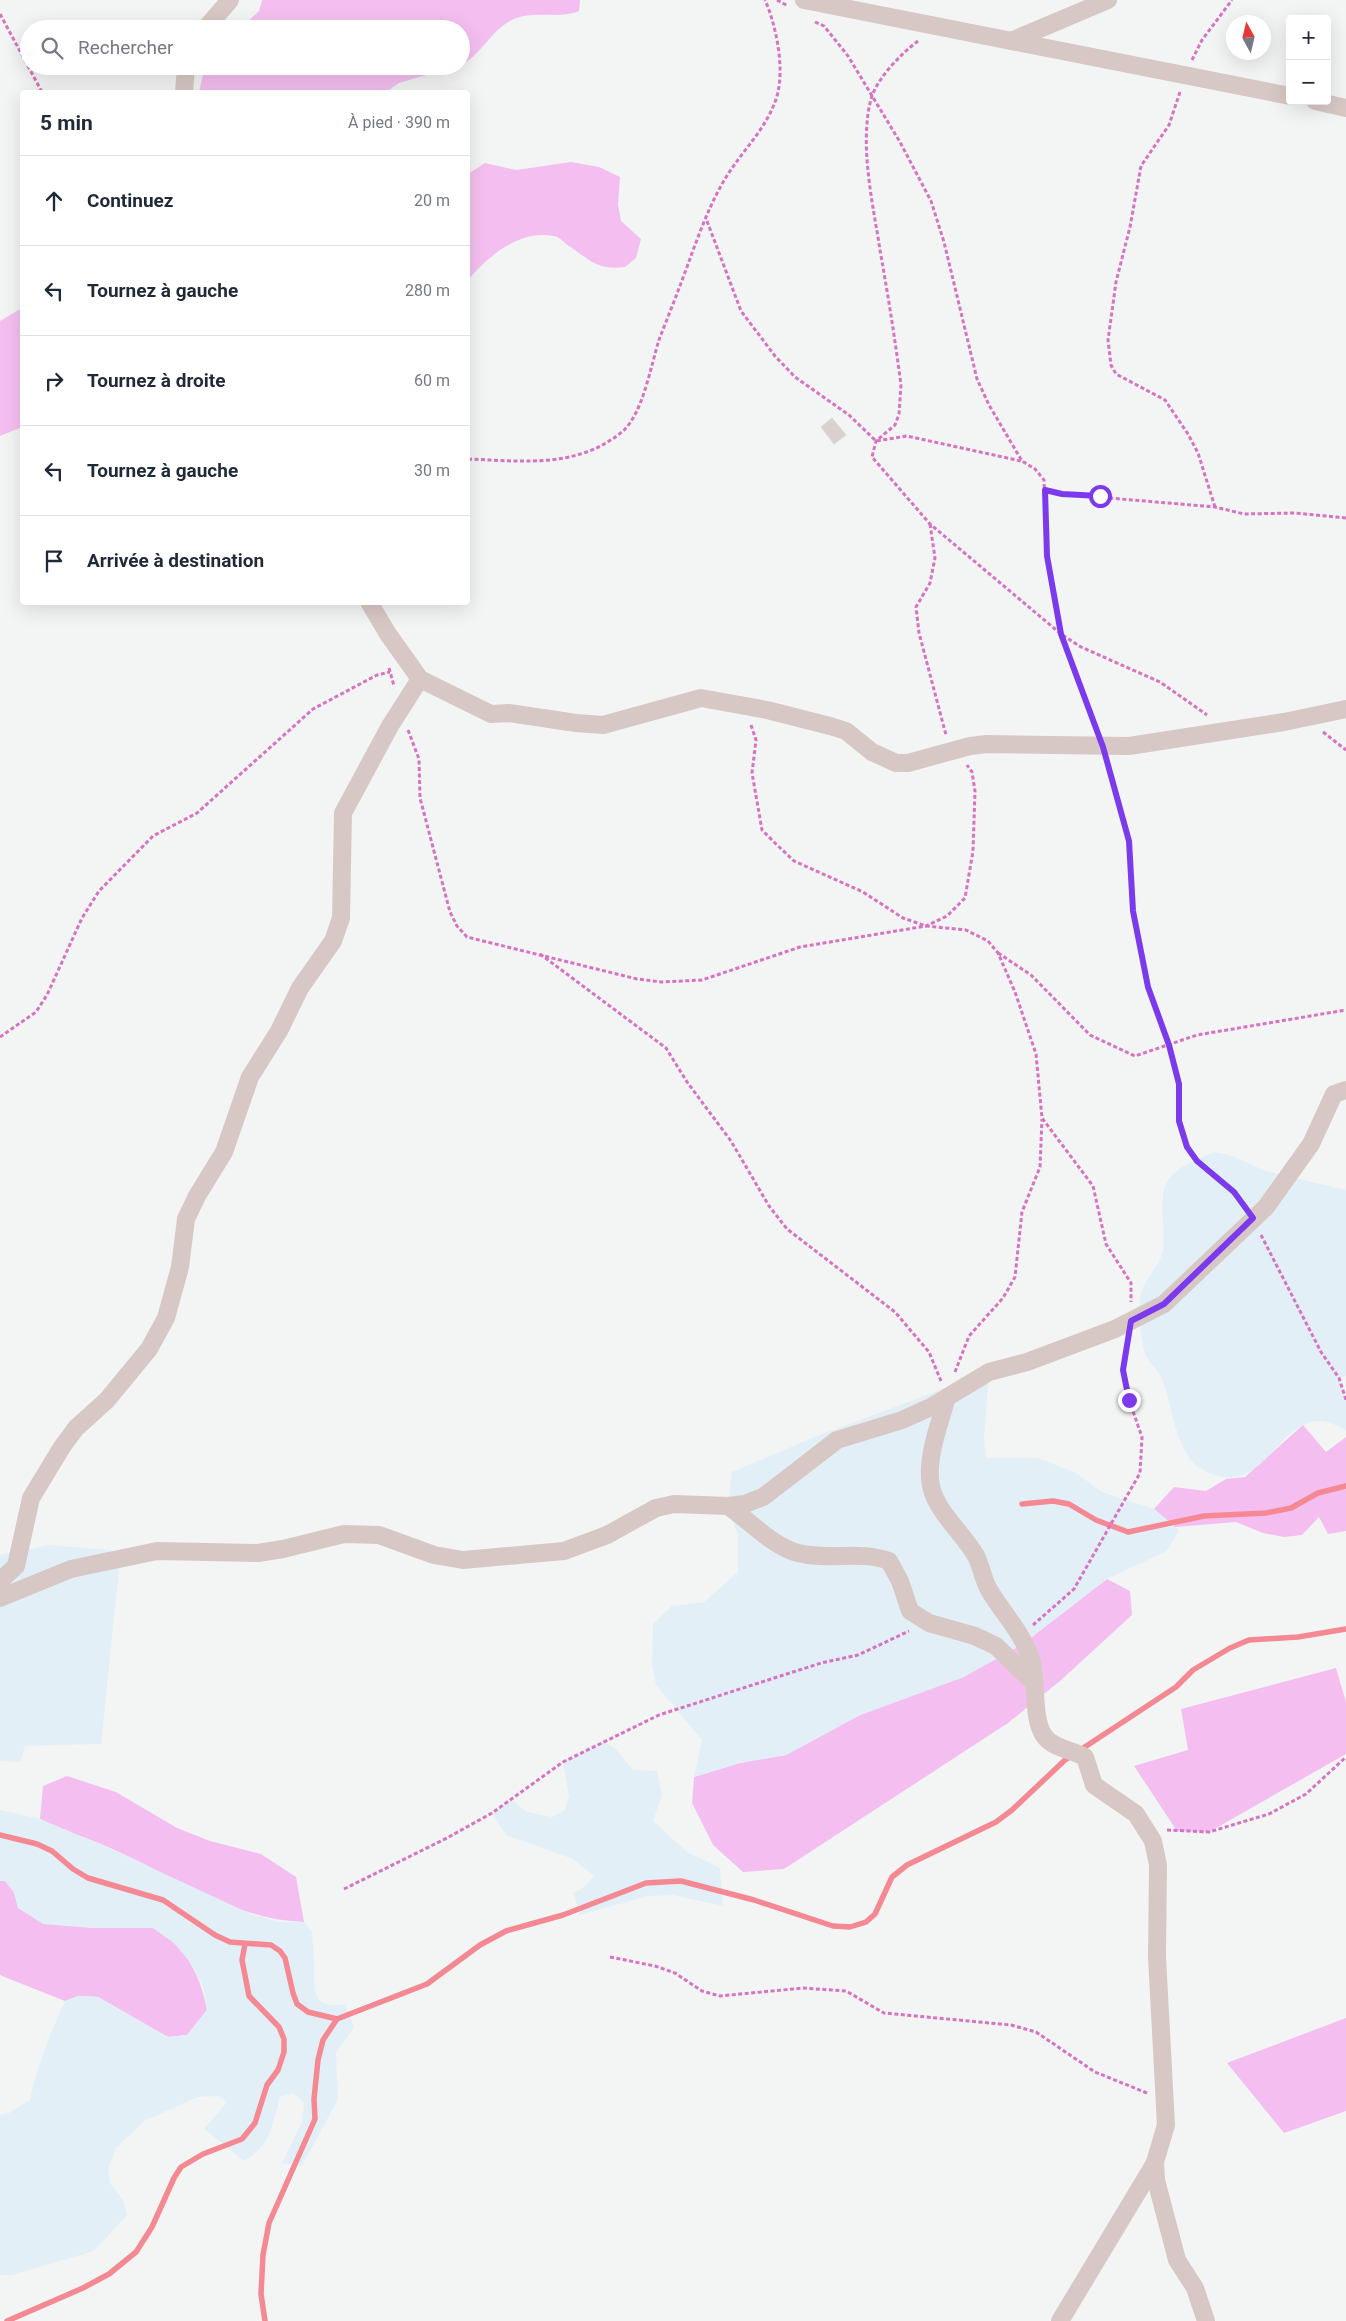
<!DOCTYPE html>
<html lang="fr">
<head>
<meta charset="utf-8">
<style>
  :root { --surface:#fff; --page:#f6f6f7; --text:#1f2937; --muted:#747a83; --line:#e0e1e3 }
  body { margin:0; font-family:Roboto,sans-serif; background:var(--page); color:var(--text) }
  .controls { position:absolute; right:15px; top:15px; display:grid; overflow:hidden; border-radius:5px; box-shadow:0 5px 20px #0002 }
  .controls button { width:45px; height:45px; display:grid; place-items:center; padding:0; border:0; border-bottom:1px solid var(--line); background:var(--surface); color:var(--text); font:25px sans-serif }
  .compass { position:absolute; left:1226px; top:15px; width:45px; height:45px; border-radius:50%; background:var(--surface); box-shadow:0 5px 20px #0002; rotate:352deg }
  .stop { position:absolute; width:15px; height:15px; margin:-11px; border:4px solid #7c3aed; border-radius:50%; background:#fff }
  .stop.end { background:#7c3aed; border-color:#fff; box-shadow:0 1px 5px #0008 }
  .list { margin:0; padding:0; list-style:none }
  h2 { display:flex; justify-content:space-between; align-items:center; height:65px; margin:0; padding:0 20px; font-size:21px }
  h2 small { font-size:16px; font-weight:400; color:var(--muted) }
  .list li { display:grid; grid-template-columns:32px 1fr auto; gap:15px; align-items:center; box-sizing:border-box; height:90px; padding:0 20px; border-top:1px solid var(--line) }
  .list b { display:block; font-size:19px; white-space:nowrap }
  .list em { font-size:16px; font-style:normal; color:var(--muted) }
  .icon { flex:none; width:28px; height:28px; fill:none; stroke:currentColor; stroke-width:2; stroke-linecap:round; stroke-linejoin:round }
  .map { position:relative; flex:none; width:1346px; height:2321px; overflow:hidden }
  .search { position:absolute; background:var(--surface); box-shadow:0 5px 20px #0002; left:20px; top:20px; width:450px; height:55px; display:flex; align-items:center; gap:12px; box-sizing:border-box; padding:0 18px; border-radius:28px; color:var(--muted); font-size:19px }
  .panel { position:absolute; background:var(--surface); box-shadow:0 5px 20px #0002; left:20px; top:90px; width:450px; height:515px; border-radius:5px }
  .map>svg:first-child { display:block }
  .green { fill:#f4bff0 }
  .sand { fill:#e3eff6 }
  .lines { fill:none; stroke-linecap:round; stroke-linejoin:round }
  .stream { stroke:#f48893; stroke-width:5.5 }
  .building { fill:#d8d1ce; stroke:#ded9d6 }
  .path { stroke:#d673c2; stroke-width:3; stroke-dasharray:4 2.5; stroke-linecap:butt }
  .street { stroke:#d8c8c5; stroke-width:18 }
  .route { stroke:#7c3aed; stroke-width:6 }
</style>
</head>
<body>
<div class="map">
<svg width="1346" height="2321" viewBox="0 0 1346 2321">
  <rect width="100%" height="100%" fill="#f2f5f4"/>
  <g class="green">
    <path d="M262,0h318l-1,11c-21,9 -47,-2 -69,10 -19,10 -30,35 -49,44v-36h-221l19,-18z"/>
    <polygon points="205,66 457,66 399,83 386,92 199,92"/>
    <path d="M571,162l28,5 21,10 -2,28 3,16 20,18 -5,19 -11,9c-29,4 -37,-9 -59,-23 -3,-3 -8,-8 -13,-8 -33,-7 -66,21 -85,44v-106l17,-11 31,7z"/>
    <polygon points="22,308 22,427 0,436 0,321"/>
    <polygon points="1303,1425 1326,1452 1346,1437 1346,1531 1328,1534 1319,1517 1302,1535 1284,1537 1263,1533 1236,1522 1175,1527 1154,1509 1174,1487 1206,1491 1226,1479 1245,1477"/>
    <polygon points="1107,1579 1130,1591 1132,1615 1060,1681 1008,1723 784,1869 743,1872 713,1845 692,1803 694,1777 740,1763 786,1755 858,1716 1020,1646"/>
    <polygon points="1336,1668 1346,1702 1346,1754 1209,1832 1177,1831 1134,1766 1188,1750 1181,1709"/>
    <path d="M67,1776l49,16 61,36 33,13 51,13 35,23 8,45c-71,-2 -131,-47 -194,-74 -23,-10 -47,-18 -70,-29l3,-33z"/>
    <path d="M0,1881h5l9,11 4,16c35,6 71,13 107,18 9,2 22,-1 30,3 31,17 46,48 52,81l-20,25 -19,2 -70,-40 -20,-1 -13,5 -63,-25 -2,-2z"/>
    <polygon points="1346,2018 1346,2111 1284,2133 1227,2063"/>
  </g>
  <g class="sand">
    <path d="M1214,1152l15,3 37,16 80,19v186l-6,2 6,22v30c-7,-3 -17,-9 -25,-9 -48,0 -57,81 -118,49 -27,-13 -31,-66 -41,-91 -4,-10 -16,-18 -18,-29 -4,-16 -6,-40 -3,-57 4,-15 20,-28 22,-43 3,-22 -6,-54 6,-71 10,-14 30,-20 45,-27z"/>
    <polygon points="989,1372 984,1438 986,1458 1038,1458 1076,1473 1102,1492 1154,1509 1179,1530 1167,1551 1107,1579 1020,1646 964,1677 858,1716 786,1755 740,1763 694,1777 702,1740 656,1685 652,1663 653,1624 672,1606 704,1602 738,1572 738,1535 728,1506 732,1472 817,1436"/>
    <polygon points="50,1545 110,1550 120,1559 101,1744 25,1746 20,1762 0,1761 0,1555"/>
    <polygon points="603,1741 616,1749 633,1770 657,1771 662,1795 653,1821 687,1852 720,1868 723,1906 673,1895 648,1896 580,1915 573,1893 583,1888 594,1876 573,1859 506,1835 492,1813 511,1799 527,1812 552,1817 565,1810 569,1796 563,1762"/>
    <path d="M0,1810l40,9 71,30 140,65 28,8h25l8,10c1,11 2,23 2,35 0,24 -1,44 31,37l9,23 -18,26 2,46 -36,67 -20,-3 20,-41 2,-20 -11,-9 -13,4c-8,28 -8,47 -36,64l-40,-32 23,-27 -9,-6 -20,1 -54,24 -28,27 -8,21 2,14 13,17 4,15 -33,36 -82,24h-12v-160l9,-2 21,-13c7,-34 20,-66 35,-99l13,-5 20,1 69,40 20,-2 20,-25 -4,-23 -12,-24 -16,-19 -22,-16h-62l-48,-4 -25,-16 -4,-16 -9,-11h-5z"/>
  </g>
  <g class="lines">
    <g class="stream">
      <polyline points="1022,1504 1053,1501 1069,1504 1096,1520 1128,1532 1204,1516 1266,1513 1291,1508 1318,1493 1346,1486"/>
      <polyline points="0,1835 37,1844 52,1851 73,1869 88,1878 163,1900 215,1935 230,1942 271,1945 280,1951 285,1958 293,1993 297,2004 308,2012 337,2019 427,1984 480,1945 506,1931 563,1915 646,1883 681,1881 754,1900 833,1926 850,1927 866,1922 875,1914 892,1877 907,1865 996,1822 1012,1810 1065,1760 1176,1687 1193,1670 1230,1648 1249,1640 1298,1637 1346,1629"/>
      <polyline points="7,2321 83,2288 109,2274 136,2252 152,2227 174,2178 181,2167 203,2154 242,2139 255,2123 267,2085 278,2070 284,2052 284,2039 279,2027 249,1996 242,1960 245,1944"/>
      <polyline points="265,2321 261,2294 263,2255 269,2223 315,2119 314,2099 318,2060 323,2040 337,2019"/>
    </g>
  </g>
  <polygon class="building" points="832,418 846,435 834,444 821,427"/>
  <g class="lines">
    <g class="path">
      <polyline points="777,0 788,6"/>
      <polyline points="0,14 42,92"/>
      <polyline points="815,22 824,26 848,56 900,142 931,201 944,242 977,379 989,405 1022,461 1035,469 1044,480 1047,556 1061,634 1096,729"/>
      <path d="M918,41c-17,13 -41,37 -47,58 -12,46 2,105 9,151 8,45 15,89 21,135l-2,29 -4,11 -19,16 -4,16 58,67 131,110 20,13 79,35 47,33"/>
      <polyline points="1192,60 1202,40 1232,0"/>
      <polyline points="1180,92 1169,125 1141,166 1130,227 1116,282 1108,340 1111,365 1116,374 1165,400 1188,434 1198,453 1215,507"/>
      <polyline points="707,221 741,311 775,356 795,377 849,415 876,441 907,436 1021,461"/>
      <path d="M468,459c54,2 110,10 155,-28 20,-18 28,-66 36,-91 6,-16 13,-33 19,-49 14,-36 27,-79 47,-112 17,-29 45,-53 53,-87 6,-27 -2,-67 -13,-92"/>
      <polyline points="1045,490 1062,494 1215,507 1244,514 1295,513 1346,518"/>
      <polyline points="930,524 935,558 930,583 916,607 919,633 946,735"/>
      <polyline points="389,668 394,686"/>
      <polyline points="751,725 756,740 752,773 762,830 776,844 794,861 863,892 903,918 926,926 966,930 988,941 998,953 1015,992 1036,1054 1042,1118 1093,1186 1106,1244 1131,1283 1131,1302"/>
      <polyline points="408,730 419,759 420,798 450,912 457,926 467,937 637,979 662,982 702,980 800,947 926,926 947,916 965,898 973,851 975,791 972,772 967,765"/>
      <polyline points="1323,732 1346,750"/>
      <polyline points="1107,764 1129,841 1133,911 1148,987 1169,1045 1179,1084 1179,1121 1187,1147 1197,1161 1234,1192 1244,1206"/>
      <polyline points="998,953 1031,975 1090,1035 1135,1056 1197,1035 1346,1010"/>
      <polyline points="540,954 666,1048 687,1082 731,1141 769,1206 787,1229 895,1312 929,1352 941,1381"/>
      <polyline points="0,1037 36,1012 47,995 82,918 99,891 153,836 197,813 313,709 377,675 390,672"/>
      <polyline points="1261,1235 1321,1352 1339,1378 1346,1400"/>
      <polyline points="955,1372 969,1336 1003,1298 1015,1277 1022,1212 1040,1167 1042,1119"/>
      <polyline points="1033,1625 1074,1589 1140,1473 1142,1437 1129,1400 1123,1370 1127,1343"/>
      <polyline points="1167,1830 1209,1832 1269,1814 1306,1794 1346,1757"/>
      <polyline points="344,1889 447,1838 492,1813 563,1762 659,1715 821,1663 858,1655 909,1631"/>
      <polyline points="610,1957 655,1966 675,1973 702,1991 720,1996 803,1988 846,1991 884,2013 1011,2025 1036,2032 1095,2072 1147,2093"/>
    </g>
    <g class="street">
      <polyline points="804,0 1290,96"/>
      <polyline points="205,29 230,0"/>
      <polyline points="1011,41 1108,0"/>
      <polyline points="184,92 186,66"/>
      <polyline points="1315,101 1346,108"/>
      <polyline points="369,602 388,634 420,679 491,714 509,713 576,723 603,725 701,698 767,710 830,726 846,731 872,752 896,763 908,763 970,746 987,744 1129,746 1284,722 1346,709"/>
      <path d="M947,1397c-7,26 -19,55 -17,82 2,30 32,52 46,77 5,10 7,22 12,32 14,25 37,47 44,75 5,21 0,58 13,74 8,11 27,13 40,20l9,28 42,29 17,27 5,24 -1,92 9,168 -11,37 1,18 21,80 18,28 11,33"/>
      <path d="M728,1506c22,15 44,40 70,47 30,8 62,-3 91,8l11,20 10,30 19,12 46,13 21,10 38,37"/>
      <polyline points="0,1581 16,1566 31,1498 62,1447 76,1428 107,1400 149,1349 166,1318 180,1267 186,1219 197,1196 224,1152 250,1077 279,1031 300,988 333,941 341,918 343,813 390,726 420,679"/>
      <polyline points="0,1598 71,1569 157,1551 258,1553 283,1549 344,1534 379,1535 434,1555 463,1560 564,1551 607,1535 656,1508 674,1504 728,1506 745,1504 763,1497 837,1440 902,1420 931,1407 989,1372 1027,1362 1115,1329 1164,1304 1266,1207 1311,1144 1334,1094 1346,1090"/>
      <polyline points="1060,2321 1155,2163"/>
    </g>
  </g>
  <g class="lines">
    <polyline class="route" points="1100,496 1062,494 1045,490 1047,556 1061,634 1103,747 1129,841 1133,911 1148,987 1169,1045 1179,1084 1179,1121 1187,1147 1197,1161 1234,1192 1253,1218 1164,1304 1131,1321 1123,1370 1129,1400"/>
  </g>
</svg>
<div class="controls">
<button>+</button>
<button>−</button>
</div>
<svg class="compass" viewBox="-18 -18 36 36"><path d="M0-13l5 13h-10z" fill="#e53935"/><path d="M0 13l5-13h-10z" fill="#747a83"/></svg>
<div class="stop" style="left:1100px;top:496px"></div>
<div class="stop end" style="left:1129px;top:1400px"></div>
<div class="search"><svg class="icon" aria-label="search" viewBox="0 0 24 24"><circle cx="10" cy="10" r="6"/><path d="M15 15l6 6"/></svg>Rechercher</div>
<section class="panel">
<h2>5 min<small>À pied · 390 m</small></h2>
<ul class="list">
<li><svg class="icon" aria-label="ahead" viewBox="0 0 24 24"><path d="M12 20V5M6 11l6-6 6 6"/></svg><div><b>Continuez</b></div><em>20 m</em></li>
<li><svg class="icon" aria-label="left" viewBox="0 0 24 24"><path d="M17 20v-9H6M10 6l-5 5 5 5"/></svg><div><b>Tournez à gauche</b></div><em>280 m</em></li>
<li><svg class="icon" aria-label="right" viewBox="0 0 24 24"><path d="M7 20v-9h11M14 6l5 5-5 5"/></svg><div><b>Tournez à droite</b></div><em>60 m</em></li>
<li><svg class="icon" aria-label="left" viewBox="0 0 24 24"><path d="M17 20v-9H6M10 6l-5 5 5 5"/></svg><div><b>Tournez à gauche</b></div><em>30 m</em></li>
<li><svg class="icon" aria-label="arrive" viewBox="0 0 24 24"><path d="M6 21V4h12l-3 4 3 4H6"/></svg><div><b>Arrivée à destination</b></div></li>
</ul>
</section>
</div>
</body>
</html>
